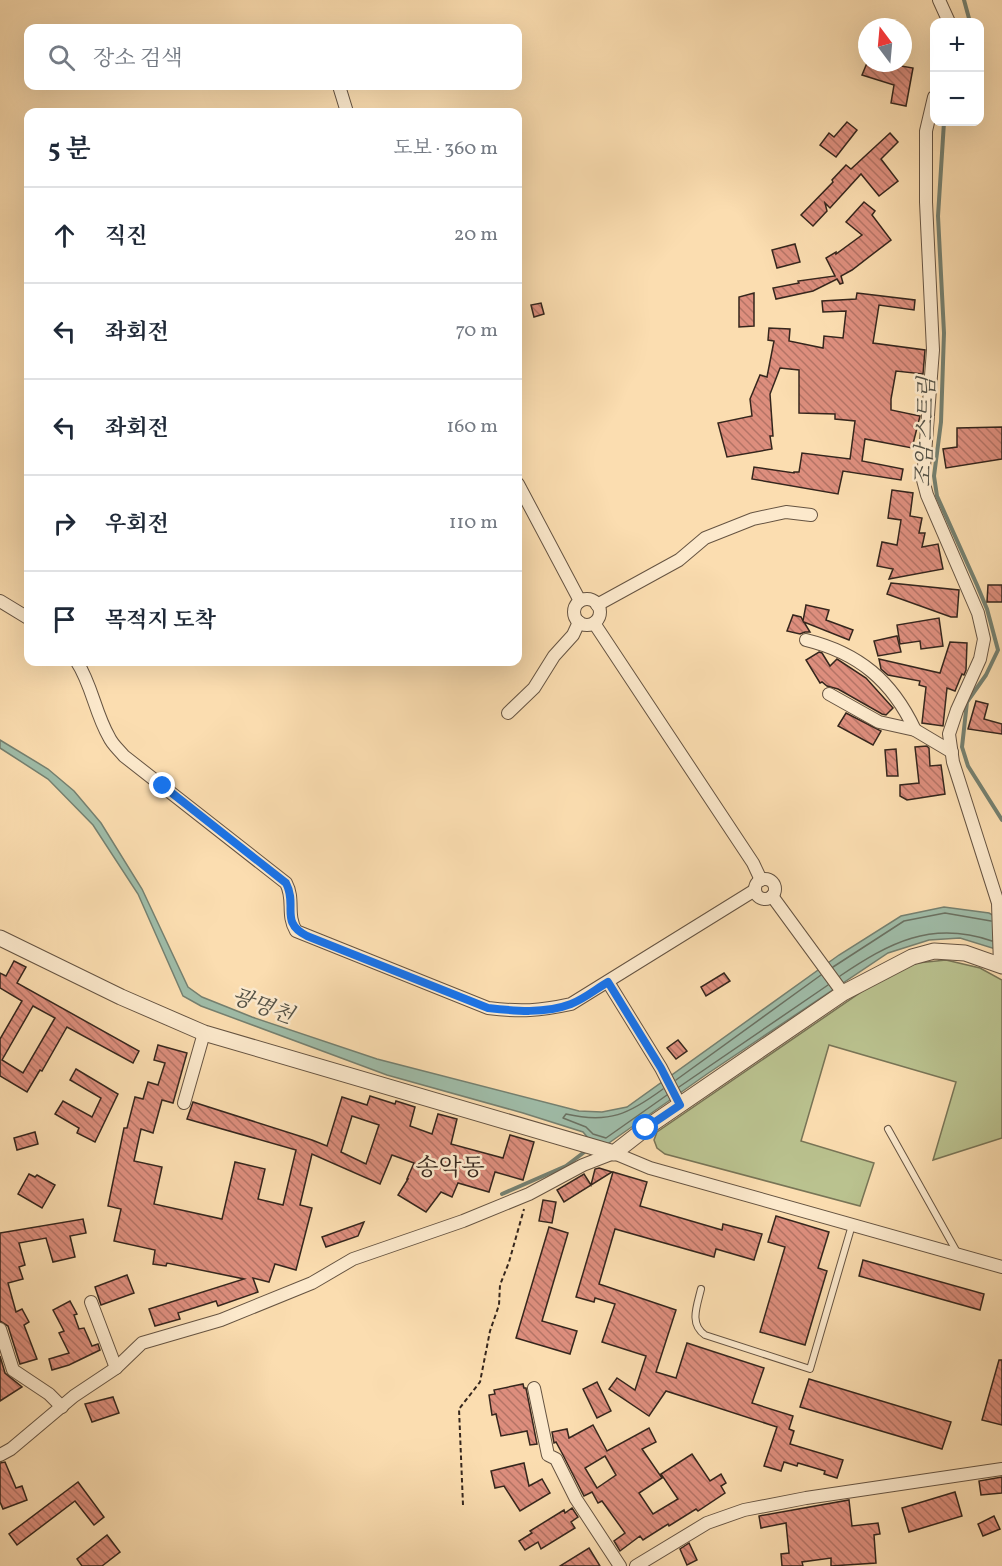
<!DOCTYPE html>
<html lang="ko">
<head>
<meta charset="utf-8">
<style>
  :root { --surface:#fff; --page:#f6f6f7; --text:#1f2937; --muted:#747a83; --line:#e0e1e3 }
  body { margin:0; font-family:Vollkorn,"Noto Serif KR",serif; background:var(--page); color:var(--text) }
  .controls { position:absolute; right:18px; top:18px; display:grid; overflow:hidden; border-radius:12px; box-shadow:0 6px 24px #0002 }
  .controls button { width:54px; height:54px; display:grid; place-items:center; padding:0; border:0; border-bottom:2px solid var(--line); background:var(--surface); color:var(--text); font:30px sans-serif }
  .compass { position:absolute; left:858px; top:18px; width:54px; height:54px; border-radius:50%; background:var(--surface); box-shadow:0 6px 24px #0002; rotate:344deg }
  .stop { position:absolute; width:18px; height:18px; margin:-14px; border:4px solid #1a73e8; border-radius:50%; background:#fff }
  .stop.end { background:#1a73e8; border-color:#fff; box-shadow:0 2px 6px #0008 }
  .list { margin:0; padding:0; list-style:none }
  h2 { display:flex; justify-content:space-between; align-items:center; height:78px; margin:0; padding:0 24px; font-size:26px }
  h2 small { font-size:20px; font-weight:400; color:var(--muted) }
  .list li { display:grid; grid-template-columns:39px 1fr auto; gap:18px; align-items:center; box-sizing:border-box; height:96px; padding:0 24px; border-top:2px solid var(--line) }
  .list b { display:block; font-size:22px; white-space:nowrap }
  .list em { font-size:20px; font-style:normal; color:var(--muted) }
  .icon { flex:none; width:33px; height:33px; fill:none; stroke:currentColor; stroke-width:2; stroke-linecap:round; stroke-linejoin:round }
  .map { position:relative; flex:none; width:1002px; height:1566px; overflow:hidden }
  .search { position:absolute; background:var(--surface); box-shadow:0 6px 24px #0002; left:24px; top:24px; width:498px; height:66px; display:flex; align-items:center; gap:15px; box-sizing:border-box; padding:0 21px; border-radius:12px; color:var(--muted); font-size:22px }
  .panel { position:absolute; background:var(--surface); box-shadow:0 6px 24px #0002; left:24px; top:108px; width:498px; height:558px; border-radius:12px }
  .map>svg:first-child { display:block }
  .grass { fill:#bac28f; stroke:#787456; stroke-width:1.5 }
  .water { fill:#9fbca8; stroke:#758070; stroke-width:1.5 }
  .lines { fill:none; stroke-linecap:round; stroke-linejoin:round }
  .shore { stroke:#6a7162; stroke-width:1.5 }
  .stream { stroke:#758070; stroke-width:4 }
  .building { fill:url(#building-back-hatch); stroke:#35261d; stroke-width:1.5; fill-rule:evenodd }
  .service-casing { stroke:#665442; stroke-width:8 }
  .minor-casing { stroke:#665442; stroke-width:14 }
  .tertiary-casing { stroke:#665442; stroke-width:17 }
  .path { stroke:#35261d; stroke-width:2; stroke-dasharray:4.5 3; stroke-linecap:butt }
  .service { stroke:#fce9cc; stroke-width:6 }
  .minor { stroke:#fce9cc; stroke-width:12 }
  .tertiary { stroke:#fce9cc; stroke-width:15 }
  .route { stroke:#1a73e8; stroke-width:8 }
  .labels { text-anchor:middle; stroke-width:5; stroke-linejoin:round; paint-order:stroke }
  .water-label { font-size:22px; font-style:italic; fill:#555347; stroke:#fce9cc }
  .quarter-label { font-size:24px; fill:#35261d; stroke:#fce9cc }
</style>
</head>
<body>
<div class="map">
<svg width="1002" height="1566" viewBox="0 0 1002 1566">
  <defs>
    <pattern id="building-back-hatch" width="6" height="6" patternUnits="userSpaceOnUse" patternTransform="scale(1.5)"><rect width="6" height="6" fill="#dd8e7d"/><path d="M-1 5l2 2M0 0l6 6M5-1l2 2" fill="none" stroke="#b47466"/></pattern>
  </defs>
  <rect width="100%" height="100%" fill="#fbddb0"/>
  <filter id="stains"><feTurbulence type="fractalNoise" baseFrequency=".00333" numOctaves="4"/><feColorMatrix values="0 0 0 0 .2 0 0 0 0 .09 0 0 0 0 .02 0 0 0 .5 -.17"/></filter>
  <radialGradient id="worn" r=".72"><stop offset=".6" stop-color="#630" stop-opacity="0"/><stop offset="1" stop-color="#630" stop-opacity=".3"/></radialGradient>
  <polygon class="grass" points="946,960 980,968 1002,980 1002,1138 933,1160 956,1082 829,1045 801,1141 874,1163 860,1206 665,1154 657,1148 654,1140 657,1132 886,975 917,963"/>
  <polygon class="water" points="0,740 48,769 74,791 101,823 142,889 188,987 202,997 252,1017 377,1059 579,1111 602,1112 627,1107 839,955 901,916 944,907 989,913 1002,920 1002,951 960,938 929,940 888,953 707,1074 606,1145 589,1139 583,1132 523,1113 387,1075 201,1006 183,996 138,894 93,825 48,779 0,748"/>
  <g class="lines">
    <g class="shore">
      <polyline points="833,967 904,921 945,913 991,921"/>
      <path d="M840,976c49,-33 91,-56 152,-35"/>
      <polyline points="676,1080 821,975"/>
      <polyline points="679,1087 828,985"/>
      <path d="M663,1089c-34,25 -54,35 -97,25l-3,4 23,9 7,7 13,4 61,-43"/>
    </g>
    <g class="stream">
      <polyline points="964,0 970,22"/>
      <polyline points="944,122 938,216 944,333 941,422 934,476 937,496 977,585 987,609 998,650 986,675 967,702 962,747 968,766 1002,820"/>
      <polyline points="502,1194 566,1166 587,1150"/>
    </g>
  </g>
  <g class="building">
    <polygon points="867,63 884,63 913,68 906,106 891,103 894,85 862,75"/>
    <polygon points="847,122 857,130 836,157 820,145 829,133 834,137"/>
    <polygon points="890,133 898,142 881,159 898,181 879,196 861,174 830,208 825,203 827,211 813,226 801,215 833,182 832,180 846,165 851,169"/>
    <polygon points="864,202 875,211 872,215 891,240 852,270 841,276 843,283 840,284 837,279 813,291 776,299 773,288 799,283 798,281 835,276 826,258 836,252 836,254 862,235 846,222"/>
    <polygon points="795,244 800,262 777,268 772,250"/>
    <polygon points="754,293 754,326 739,327 739,297"/>
    <polygon points="857,293 915,300 914,310 879,305 873,343 925,350 923,374 896,371 891,399 891,410 920,416 912,448 865,439 862,461 903,469 901,480 843,471 838,494 752,479 754,467 794,473 794,472 799,472 802,453 850,459 855,421 835,419 835,414 799,413 799,370 780,368 770,394 773,436 770,436 772,449 727,457 718,423 752,416 750,399 760,375 767,377 774,341 768,340 769,328 790,329 789,341 823,348 824,336 843,338 846,311 823,312 822,301 856,299"/>
    <polygon points="541,303 544,314 534,317 531,305"/>
    <polygon points="1002,427 1002,459 946,468 943,449 957,447 957,428"/>
    <polygon points="892,490 913,493 910,516 922,518 919,533 925,533 922,547 938,544 943,569 889,579 893,569 877,566 882,542 897,545 901,520 888,518"/>
    <polygon points="891,583 959,590 957,617 951,617 887,594"/>
    <polygon points="988,585 1002,585 1002,602 987,602"/>
    <polygon points="806,605 829,610 826,620 853,630 849,640 804,622 810,632 805,632 800,634 787,631 793,615 801,617 803,621"/>
    <polygon points="939,618 943,646 921,649 920,641 900,644 897,625"/>
    <polygon points="897,636 901,652 878,656 874,641"/>
    <polygon points="950,642 967,643 966,670 964,675 962,674 955,691 947,688 943,726 922,723 926,687 919,685 920,681 888,675 881,669 879,659 940,673"/>
    <polygon points="819,652 822,653 830,666 837,659 866,678 893,708 886,715 882,714 838,689 827,686 822,682 820,683 806,660"/>
    <polygon points="976,701 988,704 984,719 1002,724 1002,734 968,729"/>
    <polygon points="846,713 881,731 873,745 838,726"/>
    <polygon points="927,746 929,748 930,766 941,765 945,794 907,800 900,796 900,785 919,783 915,747"/>
    <polygon points="896,749 898,776 887,776 885,750"/>
    <path d="M14,961l12,6 -9,16 122,68 -6,12 -66,-36 -25,44 -2,-1 -13,22 -27,-16v-37l22,-38 -22,-13v-15l6,3zM33,1006l22,12 -32,55 -21,-13z"/>
    <polygon points="724,973 730,981 706,996 701,987"/>
    <polygon points="678,1040 687,1051 676,1059 667,1048"/>
    <path d="M158,1045l29,8 -14,50 -11,-3 -9,33 -12,-4 -7,32 28,6 -8,37 68,15 13,-57 30,7 -7,30 25,6 13,-55 -109,-31 6,-17 119,38 15,6 15,-49 25,8 3,-9 25,8 1,-3 19,6 -5,19 22,8 6,-20 19,5 -6,25 52,14 7,-23 24,7 -11,38 -28,-8 -6,20 -31,-9 -6,14 -11,-5 -15,20 -28,-17 10,-16h-1l7,-16 -22,-8 -12,29 -68,-30 -12,51 12,3 -16,62 -21,-6 -6,18 -16,-4 5,14 -40,14 -2,-5 -38,12 2,6 -25,7 -6,-17 95,-30 -77,-16 -1,3 -13,-2 2,-14 -41,-9 7,-32 -13,-3 16,-78h3l8,-31 8,2 5,-17 10,3 7,-22 -11,-3zM352,1116l27,9 -13,39 -25,-12z"/>
    <polygon points="76,1069 118,1094 95,1142 77,1133 79,1128 55,1114 63,1101 92,1117 101,1098 70,1080"/>
    <polygon points="35,1132 38,1144 17,1150 14,1138"/>
    <polygon points="599,1168 612,1172 564,1202 557,1190 584,1174 591,1185 595,1169"/>
    <polygon points="613,1172 647,1182 640,1206 722,1230 723,1224 762,1234 754,1260 716,1249 714,1257 615,1229 599,1284 676,1310 656,1372 676,1378 687,1343 764,1368 752,1403 793,1416 789,1429 794,1431 790,1444 843,1460 837,1478 824,1474 825,1471 798,1463 797,1466 784,1462 781,1471 764,1466 777,1427 666,1391 649,1416 609,1389 617,1378 635,1390 646,1356 602,1342 615,1304 595,1298 594,1302 576,1297"/>
    <polygon points="29,1174 35,1177 37,1175 55,1185 42,1208 18,1194"/>
    <polygon points="543,1200 556,1202 552,1223 539,1221"/>
    <polygon points="776,1216 829,1232 818,1268 827,1271 805,1345 760,1332 785,1247 768,1242"/>
    <polygon points="83,1219 86,1233 70,1236 75,1257 53,1262 46,1238 19,1243 25,1265 19,1267 23,1279 8,1283 16,1312 22,1309 29,1322 24,1325 37,1359 20,1364 8,1326 0,1321 0,1233"/>
    <polygon points="364,1222 358,1236 326,1247 322,1237"/>
    <polygon points="549,1227 568,1233 542,1321 577,1331 570,1354 516,1338"/>
    <polygon points="863,1260 984,1294 980,1310 859,1276"/>
    <polygon points="127,1275 134,1293 101,1305 95,1287"/>
    <polygon points="70,1301 77,1314 74,1315 79,1329 84,1328 92,1346 98,1344 100,1350 69,1365 52,1370 49,1359 69,1353 59,1333 64,1331 53,1310"/>
    <polygon points="0,1356 5,1373 22,1387 0,1401"/>
    <polygon points="999,1360 1002,1360 1002,1425 982,1420"/>
    <polygon points="809,1379 951,1422 942,1449 800,1407"/>
    <polygon points="597,1382 611,1411 597,1418 583,1389"/>
    <polygon points="523,1384 524,1388 526,1388 537,1444 530,1445 527,1431 501,1436 496,1414 492,1415 489,1395 495,1394 494,1390"/>
    <polygon points="113,1397 119,1413 92,1422 85,1404"/>
    <path d="M593,1425l14,26 42,-23 7,14 -14,7 20,29 -23,15 14,21 25,-15 -17,-25 31,-20 18,27 11,-7 5,9 -5,3 4,7 -27,18 -2,-2 -27,17 -1,-2 -25,16 -3,-4 -20,15 -6,-10 11,-8 -23,-32 -4,2 -6,-11 -8,4 -21,-41 -7,-13 -2,1 -2,-11 15,-3 2,9zM605,1456l11,19 -19,13 -12,-20z"/>
    <polygon points="5,1462 16,1488 22,1486 27,1500 3,1509 0,1502 0,1463"/>
    <polygon points="524,1463 529,1486 542,1479 550,1493 520,1511 504,1486 495,1488 491,1471"/>
    <polygon points="1002,1477 1002,1493 981,1495 979,1481"/>
    <polygon points="78,1482 104,1517 94,1525 75,1501 17,1545 9,1534"/>
    <polygon points="955,1492 962,1516 909,1532 902,1508"/>
    <polygon points="849,1500 852,1526 878,1523 880,1534 874,1535 876,1563 831,1566 831,1558 802,1562 803,1566 782,1566 781,1554 789,1553 786,1523 761,1528 759,1516"/>
    <polygon points="572,1508 578,1517 571,1522 575,1528 541,1549 538,1542 525,1550 519,1541 532,1533 530,1531 564,1510 565,1513"/>
    <polygon points="994,1516 1000,1529 983,1536 978,1524"/>
    <polygon points="107,1535 120,1552 102,1566 82,1566 77,1559"/>
    <polygon points="689,1543 697,1560 687,1565 680,1549"/>
    <polygon points="589,1548 600,1566 560,1566"/>
  </g>
  <g class="lines">
    <g class="service-casing">
      <g id="service">
        <polyline points="888,1129 958,1254"/>
        <path d="M701,1289c-4,17 -12,35 4,46l105,34 42,-144"/>
      </g>
    </g>
    <g class="minor-casing">
      <g id="minor">
        <polyline points="939,0 949,22"/>
        <polyline points="339,86 347,112"/>
        <polyline points="934,97 926,131 926,202 933,350 923,480 927,495 978,613 984,639 980,659 957,710 949,734 953,762 998,903 1000,965"/>
        <polyline points="518,484 580,601"/>
        <circle cx="587" cy="612" r="13"/>
        <polyline points="0,601 28,618"/>
        <polyline points="597,605 679,560 705,538 753,519 786,512 811,515"/>
        <polyline points="594,623 753,863 761,880"/>
        <path d="M806,640c53,13 86,41 109,90"/>
        <path d="M77,662c15,23 18,51 32,75 3,7 10,13 15,19l162,127c9,17 0,31 10,48l192,77c33,4 51,3 83,-4l184,-114"/>
        <polyline points="829,694 879,722 915,730 952,752"/>
        <polyline points="508,713 534,688 554,656 573,635 579,622"/>
        <circle cx="765" cy="889" r="10"/>
        <polyline points="772,896 843,993"/>
        <polyline points="608,982 661,1068 680,1105"/>
        <polyline points="184,1103 204,1033"/>
        <polyline points="91,1302 116,1368"/>
        <polyline points="0,1329 13,1370 49,1394 62,1407"/>
        <polyline points="534,1388 548,1455 556,1459 576,1499 620,1566"/>
        <polyline points="0,1455 11,1449 74,1396 116,1368 142,1343 221,1320 312,1283 353,1259 463,1221 529,1194 583,1165 614,1153 650,1168 1002,1267"/>
        <polyline points="636,1566 707,1523 744,1510 806,1498 1002,1469"/>
      </g>
    </g>
    <g class="tertiary-casing">
      <polyline id="tertiary" points="0,938 121,997 204,1033 614,1153 646,1128 843,993 912,957 934,951 965,953 1002,966"/>
    </g>
    <polyline class="path" points="463,1505 459,1409 480,1382 490,1331 499,1305 500,1285 509,1262 524,1209"/>
    <use href="#service" class="service"/>
    <use href="#minor" class="minor"/>
    <use href="#tertiary" class="tertiary"/>
  </g>
  <g class="lines">
    <path class="route" d="M163,786l123,97c12,23 -7,39 21,53l181,72c27,3 57,6 83,-4 13,-5 25,-15 37,-22l53,86 19,37 -34,23"/>
  </g>
  <g class="labels">
    <g class="water-label">
      <text transform="translate(924 432) rotate(-88)" y="8">조암 스트림</text>
      <text transform="translate(263 1005) rotate(20)" y="8">광명천</text>
    </g>
    <g class="quarter-label">
      <text x="450" y="1175">송악동</text>
    </g>
  </g>
  <rect width="100%" height="100%" filter="url(#stains)"/>
  <rect width="100%" height="100%" fill="url(#worn)"/>
</svg>
<div class="controls">
<button>+</button>
<button>−</button>
</div>
<svg class="compass" viewBox="-18 -18 36 36"><path d="M0-13l5 13h-10z" fill="#e53935"/><path d="M0 13l5-13h-10z" fill="#747a83"/></svg>
<div class="stop" style="left:646px;top:1128px"></div>
<div class="stop end" style="left:163px;top:786px"></div>
<div class="search"><svg class="icon" aria-label="search" viewBox="0 0 24 24"><circle cx="10" cy="10" r="6"/><path d="M15 15l6 6"/></svg>장소 검색</div>
<section class="panel">
<h2>5 분<small>도보 · 360 m</small></h2>
<ul class="list">
<li><svg class="icon" aria-label="ahead" viewBox="0 0 24 24"><path d="M12 20V5M6 11l6-6 6 6"/></svg><div><b>직진</b></div><em>20 m</em></li>
<li><svg class="icon" aria-label="left" viewBox="0 0 24 24"><path d="M17 20v-9H6M10 6l-5 5 5 5"/></svg><div><b>좌회전</b></div><em>70 m</em></li>
<li><svg class="icon" aria-label="left" viewBox="0 0 24 24"><path d="M17 20v-9H6M10 6l-5 5 5 5"/></svg><div><b>좌회전</b></div><em>160 m</em></li>
<li><svg class="icon" aria-label="right" viewBox="0 0 24 24"><path d="M7 20v-9h11M14 6l5 5-5 5"/></svg><div><b>우회전</b></div><em>110 m</em></li>
<li><svg class="icon" aria-label="arrive" viewBox="0 0 24 24"><path d="M6 21V4h12l-3 4 3 4H6"/></svg><div><b>목적지 도착</b></div></li>
</ul>
</section>
</div>
</body>
</html>
